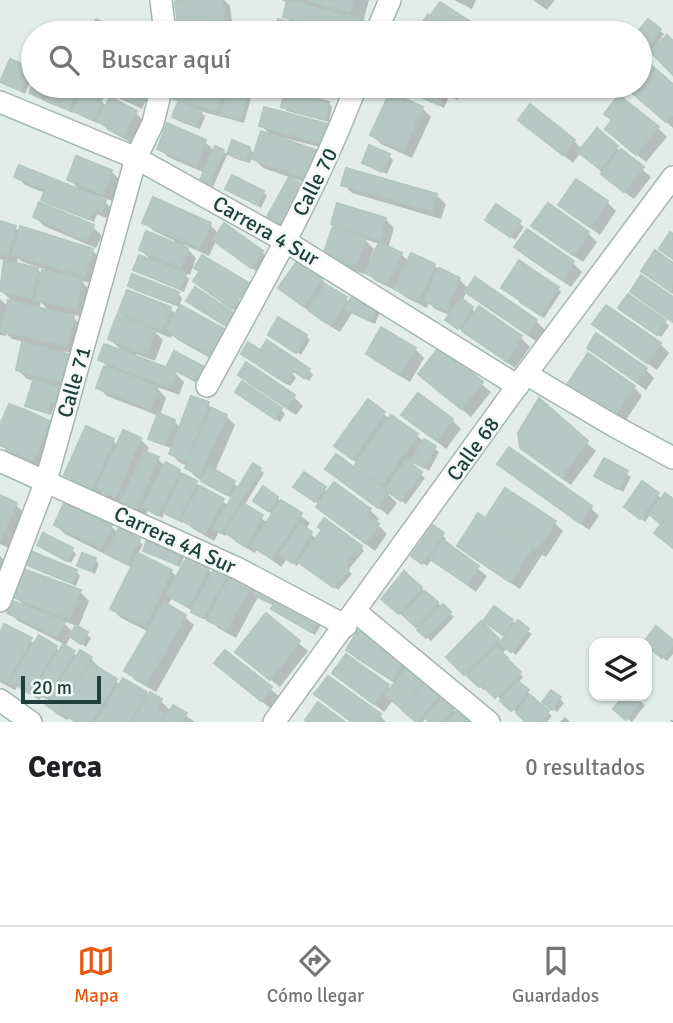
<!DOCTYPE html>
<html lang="es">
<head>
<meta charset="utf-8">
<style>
  :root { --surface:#fff; --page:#f6f6f6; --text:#202124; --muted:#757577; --line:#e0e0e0; --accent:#ea580c }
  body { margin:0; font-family:Signika,sans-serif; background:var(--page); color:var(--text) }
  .controls { position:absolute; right:21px; bottom:21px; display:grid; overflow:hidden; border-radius:14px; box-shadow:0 2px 5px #0004 }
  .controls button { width:63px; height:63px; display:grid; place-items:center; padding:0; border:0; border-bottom:2px solid var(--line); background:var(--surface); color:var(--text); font:35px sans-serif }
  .scale { position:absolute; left:21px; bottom:18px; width:80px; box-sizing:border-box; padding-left:7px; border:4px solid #20403c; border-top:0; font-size:19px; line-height:24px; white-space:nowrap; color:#20403c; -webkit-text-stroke:5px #f2f9f7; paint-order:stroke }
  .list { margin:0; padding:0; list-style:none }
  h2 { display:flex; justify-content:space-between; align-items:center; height:91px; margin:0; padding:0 28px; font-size:30px }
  h2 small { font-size:23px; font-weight:400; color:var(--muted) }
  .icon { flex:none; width:38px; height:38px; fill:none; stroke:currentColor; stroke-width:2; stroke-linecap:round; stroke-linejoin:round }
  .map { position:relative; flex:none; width:673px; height:722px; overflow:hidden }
  .search { position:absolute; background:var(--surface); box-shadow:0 2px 5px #0004; left:21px; right:21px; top:21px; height:77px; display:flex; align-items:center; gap:18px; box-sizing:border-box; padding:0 24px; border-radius:38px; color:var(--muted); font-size:26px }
  .sheet { height:203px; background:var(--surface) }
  nav { display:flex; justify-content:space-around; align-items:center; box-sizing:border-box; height:98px; border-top:2px solid var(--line); background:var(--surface); font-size:19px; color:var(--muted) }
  nav a { display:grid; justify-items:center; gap:4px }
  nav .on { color:var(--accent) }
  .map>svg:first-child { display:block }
  .shadow { fill:#0003; fill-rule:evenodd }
  .building { fill:#b7c8c4; stroke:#b3c7c2; stroke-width:2 }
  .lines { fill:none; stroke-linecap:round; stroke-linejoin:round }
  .minor-casing { stroke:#a4b6b2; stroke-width:24 }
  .path { stroke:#7fb3ac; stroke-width:4.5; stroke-dasharray:3.5 5; stroke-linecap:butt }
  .minor { stroke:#fff; stroke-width:21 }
  .labels { text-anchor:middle; stroke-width:5; stroke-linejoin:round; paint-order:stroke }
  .street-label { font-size:21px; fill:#20403c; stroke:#f2f9f7 }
</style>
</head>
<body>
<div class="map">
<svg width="673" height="722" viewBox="0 0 673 722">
  <rect width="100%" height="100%" fill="#e2edea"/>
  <g class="shadow">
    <polygon points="175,0 224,0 230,6 233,29 207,33 187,33 180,26"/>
    <polygon points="282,0 369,0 363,22 371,31 371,33 277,33 293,25 285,16 288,3"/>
    <polygon points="454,0 476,0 472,9"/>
    <polygon points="533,0 555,0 547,10"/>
    <polygon points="434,15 470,23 474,27 470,33 460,33 454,29 455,33 417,33 428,16 443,24"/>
    <polygon points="648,21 664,34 655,46 673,44 673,72 652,50 648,56 640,51 639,33"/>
    <polygon points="644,62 673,86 673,128 626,86 640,86 640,67"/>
    <polygon points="30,69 33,75 25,94 2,81"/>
    <polygon points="35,86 72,86 101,101 107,107 136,113 145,122 133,144 108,130 98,120 97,123 79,115 74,110 73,113 53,104 46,98 45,101 36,97 31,93"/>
    <polygon points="100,86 141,86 149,94 142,109 106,92"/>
    <polygon points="178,86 249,87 253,92 244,123 200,111 205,117 200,129 178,121 174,117 180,103 175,99"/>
    <polygon points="303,86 340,86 339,95 307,89"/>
    <polygon points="395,86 464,86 458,100 443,93 448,99 444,108"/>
    <polygon points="328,103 332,107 329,122 287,111 283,107"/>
    <polygon points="422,108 431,117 412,158 381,144 372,135"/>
    <polygon points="520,120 574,141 582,149 597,131 651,177 634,199 612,183 581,152 573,163"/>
    <polygon points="261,125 327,125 336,134 332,150 284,138 284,141 315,152 324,161 315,186 263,168 252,157 250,163 233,158 229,153 249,148 255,154 272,137"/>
    <polygon points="658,128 667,137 646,162 616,138"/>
    <polygon points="205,142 215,151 223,151 227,155 213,187 203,180 205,173 168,157 159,148"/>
    <polygon points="389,156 393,160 387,174 364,163"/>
    <polygon points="347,170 437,196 446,204 441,219 352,193 343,184"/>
    <polygon points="111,171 120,180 112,201 99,196 114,211 111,220 97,214 94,222 47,204 43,199 45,193 25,185 16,176 83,193 69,179"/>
    <polygon points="227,189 263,192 267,196 261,208"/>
    <polygon points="607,202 616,211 600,235 560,205"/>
    <polygon points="35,217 93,227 102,236 96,248 44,226"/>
    <path d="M385,219l9,9 -6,20 13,6 8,8 25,4 25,13 10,10 7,-10 60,42 9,9 -8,12 -61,-42 -9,-9 -5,10 15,12 2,-4 42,29 9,9 -15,21 -41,-29 -10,-9 -1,1 -11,-7 -1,-8 -16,-7 -6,-6 -2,5 -22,-11 -8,-8v2l-21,-10 -11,-10 -1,3 -30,-10 -9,-9 10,-29 -2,-2zM364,239l16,5 -8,17 -2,-2 4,-10z"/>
    <polygon points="145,222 210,225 219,234 262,252 271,261 261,275 216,241 209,256 183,244 196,258 190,275 181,271 189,279 184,292 140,273 135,269 153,262 141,250 174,244 175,241 154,231"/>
    <path d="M0,223l15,5 5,4 72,18 9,9 -8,25 -13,-4 10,10 -6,27 -14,-3 12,12 -6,28 -13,-3 13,13 -6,26 -12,-3 8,7 -4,12 -7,-2 -4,11 -20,-6 -4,-4 8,-24 -8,-2 -9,-9 6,-28 -12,-3 -6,-6v3l-6,-1v-36l8,7 2,-7 -10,-9 6,-29 -6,-2zM18,258l5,4 21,7 -1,6 -5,-5 -22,-5zM41,302l9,10 -11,-3z"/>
    <polygon points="519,223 524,227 515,240 492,224"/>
    <polygon points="534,226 588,233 597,242 583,262 543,235"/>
    <polygon points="527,231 573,263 582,272 571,287 525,256 516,247"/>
    <polygon points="655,253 673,265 673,294 643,271"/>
    <polygon points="203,257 248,285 257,294 251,305 234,294 242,305 237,312 199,285 195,281 201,273 196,268"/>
    <polygon points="322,279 330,289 350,302 381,309 375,324 352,313 340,332 320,320 280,288"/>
    <polygon points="130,285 178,294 182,298 179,307 134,290"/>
    <polygon points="557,288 561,292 544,318 507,291"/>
    <polygon points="170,308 221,364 178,340 172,335 171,338 154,331 163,340 155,361 136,354 135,357 175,373 184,382 179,395 155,386 166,398 160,415 174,421 181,428 208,404 214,411 226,416 235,425 215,471 240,488 254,466 264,473 244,506 268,523 274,515 260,505 277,498 310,523 305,530 317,539 324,530 361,547 364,551 348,570 352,574 338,590 300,561 297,566 287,559 281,567 257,549 255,553 236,542 227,533 225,536 219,532 214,541 192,528 184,520 182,523 165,511 162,518 148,510 145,517 132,511 125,503 124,505 108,498 103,493 102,496 75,484 66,475 113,441 118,446 140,439 149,448 146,453 158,459 166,467 179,471 229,506 233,499 196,477 187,468 188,466 180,463 171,454 173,449 154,442 150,438 159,416 107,396 98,387 113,372 100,359 124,353 110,339 129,321 120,313"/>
    <polygon points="624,312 665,322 669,326 661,337"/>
    <polygon points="594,324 660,344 669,353 657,370 603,333"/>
    <polygon points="270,335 306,336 310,340 301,355"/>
    <polygon points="267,343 309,371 313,375 309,381 287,366 296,378 290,386 247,358 261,353"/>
    <polygon points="589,348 645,369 654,378 646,390 598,356"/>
    <polygon points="415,349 424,358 410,382 377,362 368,354"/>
    <polygon points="440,349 491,392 471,417 429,382"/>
    <polygon points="240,375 294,397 303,406 296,415 249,384"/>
    <polygon points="634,387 642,396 622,426 577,395"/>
    <polygon points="241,396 281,410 285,414 280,422"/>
    <polygon points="539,401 596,451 571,485 531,457 522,447"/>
    <polygon points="368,402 390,419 391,417 439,452 429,471 414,461 411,466 425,478 406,504 388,491 387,493 397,503 388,515 328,469 369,480 371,479 358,464 336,446"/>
    <polygon points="10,406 49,422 58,431 42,469 17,458 7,449 0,446 0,420 3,423"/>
    <polygon points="404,415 452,420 461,429 446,449"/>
    <polygon points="605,460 631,477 623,492 600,479"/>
    <polygon points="500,463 590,507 599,516 589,530 508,472"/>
    <polygon points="324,489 328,493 370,510 379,519 376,523 387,534 375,551 327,516 318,507 320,505 300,490"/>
    <polygon points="506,490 554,522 563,531 546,557 542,555 520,589 468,555 459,546 486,520"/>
    <polygon points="657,494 662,499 673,502 673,548 656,533 663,524 651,513 645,522 630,511"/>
    <polygon points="0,497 16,505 25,514 9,548 0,544"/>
    <polygon points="56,525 111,526 118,533 139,541 143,545 137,555 171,571 177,577 208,569 213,574 218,567 322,623 315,635 277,613 273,609 275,606 258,597 236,638 218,628 209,619 208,621 172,598 167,606 185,617 194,625 156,692 135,680 127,671 149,632 121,618 112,609 133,568 65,534"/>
    <polygon points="442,535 446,539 444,543 487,576 476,592 432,559 427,566 417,559"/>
    <polygon points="39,545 72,549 76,554 71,563"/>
    <polygon points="145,550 180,553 184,557 180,567 149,554"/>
    <polygon points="0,556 8,564 0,582"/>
    <polygon points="95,560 99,564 95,574 79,565"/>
    <polygon points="25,563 76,571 80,576 76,586 29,567"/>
    <polygon points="421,588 454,617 431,641 406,615 404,617 387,603"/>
    <path d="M80,592l9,9 -11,27 13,10 -5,9 -15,-11 -6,11 13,10 13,2 9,9 -2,2 23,15 40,16 10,10 2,-4 22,15h-121l-5,-4 -2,2 -10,-6 -9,-9 3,-4 -9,-5 -3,4 -21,-14 -3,4 -15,-8v-45l5,-10 30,17 21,4 4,4 4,-8 -46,-23 -9,-9 18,-4 -12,-11zM61,620l16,6 -4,6z"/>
    <polygon points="266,616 308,651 280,687 246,660"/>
    <polygon points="512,621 532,634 516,655 507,648 502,654 523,677 518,683 532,696 530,697 552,716 547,722 528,722 487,687 484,690 474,682 448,657 481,624 501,643 506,637 490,625"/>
    <polygon points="656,629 673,642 673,654 667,661 646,643"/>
    <polygon points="348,650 403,663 467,722 432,722 427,717 423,722 418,722 393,700 384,712 335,673 388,686 391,690 396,684 357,659"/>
    <polygon points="225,652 280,697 271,709 216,663"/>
    <polygon points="552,692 564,703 557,712 548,706"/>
    <polygon points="316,694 380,716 386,722 351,722"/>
    <polygon points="625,696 634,696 645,705 632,722 615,709"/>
    <polygon points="565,717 570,722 560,722"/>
  </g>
  <g class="building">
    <polygon points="187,0 222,0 225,20 178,27 175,2"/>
    <polygon points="287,0 363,20 359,33 340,33 283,17"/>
    <polygon points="307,0 353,0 350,12"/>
    <polygon points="440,2 471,22 464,33 460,33 431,15"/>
    <polygon points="428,14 457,33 415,33"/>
    <polygon points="96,19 126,33 94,33 90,31"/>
    <polygon points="278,19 329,33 274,33"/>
    <polygon points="648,19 661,29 643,54 640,51 640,33 637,33"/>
    <polygon points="186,28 216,33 185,33"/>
    <polygon points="667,35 673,41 673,75 650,51"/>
    <polygon points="10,59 31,68 21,91 0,82"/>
    <polygon points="644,59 673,84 673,114 666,122 624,86 640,86 640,64"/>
    <polygon points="33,84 46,86 40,98 29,93"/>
    <polygon points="53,86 79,87 69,110 46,101"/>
    <polygon points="100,86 140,86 133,101"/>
    <polygon points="176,86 223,86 218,110 173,99"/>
    <polygon points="229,86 250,86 240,120 221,114"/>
    <polygon points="395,86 428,86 445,93 439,105"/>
    <polygon points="285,90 329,102 325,119 281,107"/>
    <polygon points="82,91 102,99 93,120 73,111"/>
    <polygon points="390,92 423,107 403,151 370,135"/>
    <polygon points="619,95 659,127 636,155 605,129 612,120 604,114"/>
    <polygon points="110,97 137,111 123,136 97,121"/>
    <polygon points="178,102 202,111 196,126 172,117"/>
    <polygon points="530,104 575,140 563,155 518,120"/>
    <polygon points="264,107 328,124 323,143 259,126"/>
    <polygon points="167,123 206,140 196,166 157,149"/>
    <polygon points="597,128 618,146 600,169 578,152"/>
    <polygon points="261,131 316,150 306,178 252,159"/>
    <polygon points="232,140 250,147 246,160 227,154"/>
    <polygon points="369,145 390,154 382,172 362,163"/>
    <polygon points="215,146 224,150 209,184 200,180"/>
    <polygon points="621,149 644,167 624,192 601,174"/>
    <polygon points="76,156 112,170 103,194 67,180"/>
    <polygon points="19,165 106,200 102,212 14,177"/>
    <polygon points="346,168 437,194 432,211 341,185"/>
    <polygon points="232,175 264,191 257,205 225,189"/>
    <polygon points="289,177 305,186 280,231 264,222"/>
    <polygon points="576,179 608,201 590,227 558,205"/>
    <polygon points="45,189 94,209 89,219 41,200"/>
    <polygon points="153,197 211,223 200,248 142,223"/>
    <polygon points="39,202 94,225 87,241 33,217"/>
    <polygon points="337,203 386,218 380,239 331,224"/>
    <polygon points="548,203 589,232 573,255 531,226"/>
    <polygon points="496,204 521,221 510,237 485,220"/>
    <polygon points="0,221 16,226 7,256 0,254"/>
    <polygon points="224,223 263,251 251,268 213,240"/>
    <polygon points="20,226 93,249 85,276 12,254"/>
    <polygon points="333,226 366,238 355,266 323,255"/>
    <polygon points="527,229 574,261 562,280 514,247"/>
    <polygon points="146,231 188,248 181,267 139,250"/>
    <polygon points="670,232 673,234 673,259 659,249"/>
    <polygon points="379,242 402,253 387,283 365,273"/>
    <polygon points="655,250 673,263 671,292 641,271"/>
    <polygon points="411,253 435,264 418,301 394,289"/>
    <polygon points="139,255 186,274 180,289 133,270"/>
    <polygon points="202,255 249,283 241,297 194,268"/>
    <polygon points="4,260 38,268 31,298 0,291"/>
    <polygon points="298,260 323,278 303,306 278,288"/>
    <polygon points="519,260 539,274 521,301 501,288"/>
    <polygon points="439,268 460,278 446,310 424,301"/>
    <polygon points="42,270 82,279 76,309 35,300"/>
    <polygon points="199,272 239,299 232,309 193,281"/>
    <polygon points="132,274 179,292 175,304 128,286"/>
    <polygon points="539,274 559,287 540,315 520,302"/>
    <polygon points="641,275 673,297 673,322 630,292"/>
    <polygon points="475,277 537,320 527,334 465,292"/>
    <polygon points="325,284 347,297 331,325 309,311"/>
    <polygon points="195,287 234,313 226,326 186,301"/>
    <polygon points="127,290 171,307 162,330 118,313"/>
    <polygon points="354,292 378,304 370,321 345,309"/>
    <polygon points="628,294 666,320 657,335 618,308"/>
    <polygon points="461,298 473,307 458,329 445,320"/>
    <polygon points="8,300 74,316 67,346 1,331"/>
    <polygon points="180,305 226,330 212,356 166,331"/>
    <polygon points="606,305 661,343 647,363 592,324"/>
    <polygon points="479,306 522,336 506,361 462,331"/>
    <polygon points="117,315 155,330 146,354 108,339"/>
    <polygon points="278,317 307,335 296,353 268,335"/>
    <polygon points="381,327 416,348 400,375 366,354"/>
    <polygon points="596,333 647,368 637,382 587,348"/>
    <polygon points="267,340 310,369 304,378 261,349"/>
    <polygon points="22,342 68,354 61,382 16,370"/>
    <polygon points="248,342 293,372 286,383 241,354"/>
    <polygon points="104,344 176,371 170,387 98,360"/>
    <polygon points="440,346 483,382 461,409 418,374"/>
    <polygon points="174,351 208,369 201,384 167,366"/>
    <polygon points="588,353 635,386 612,419 566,386"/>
    <polygon points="246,362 295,395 287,408 238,375"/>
    <polygon points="104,366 158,387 150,409 96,388"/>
    <polygon points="33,380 63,389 58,403 29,394"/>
    <polygon points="242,381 282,408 275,419 235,392"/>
    <polygon points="418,393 453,419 437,441 401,415"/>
    <polygon points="29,394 51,401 47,412 25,406"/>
    <polygon points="191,396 209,402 187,461 169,454"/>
    <polygon points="539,398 588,441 561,477 520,448 518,433"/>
    <polygon points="368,399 385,412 352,459 334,446"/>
    <polygon points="9,404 23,409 7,447 0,445 0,425"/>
    <polygon points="212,408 227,415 200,475 185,468"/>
    <polygon points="23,409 50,421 33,461 6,450"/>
    <polygon points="158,413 175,420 165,445 148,439"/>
    <polygon points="391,415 418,434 382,484 355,465"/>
    <polygon points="86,426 114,439 92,488 64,475"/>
    <polygon points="123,430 141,438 115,497 97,489"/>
    <polygon points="424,439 436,446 424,468 411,461"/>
    <polygon points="509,447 592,506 580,523 497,464"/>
    <polygon points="144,451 159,457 136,509 121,502"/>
    <polygon points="336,454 389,492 378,508 325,469"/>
    <polygon points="604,458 628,471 618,489 594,476"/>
    <polygon points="406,460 422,472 401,501 385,490"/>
    <polygon points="166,462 180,470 157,515 143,507"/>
    <polygon points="253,463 261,468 221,533 213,528"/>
    <polygon points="209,466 235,481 227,495 201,481"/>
    <polygon points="304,472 326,487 315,502 293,487"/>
    <polygon points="183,474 197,481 178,520 164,513"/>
    <polygon points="642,481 659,493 640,519 624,507"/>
    <polygon points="334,482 371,509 367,515 379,524 365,543 316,507"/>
    <polygon points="200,486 224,499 205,533 181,520"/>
    <polygon points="263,486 278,497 268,511 253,501"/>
    <polygon points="505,488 556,521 537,550 486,517"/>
    <polygon points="665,493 673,499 673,509 661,524 649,514"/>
    <polygon points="0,495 17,503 0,540"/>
    <polygon points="281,500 302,513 272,559 251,546"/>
    <polygon points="64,503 112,525 101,548 54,525"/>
    <polygon points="243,503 263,515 245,546 225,533"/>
    <polygon points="673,509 673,548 654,533"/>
    <polygon points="478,513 532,548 510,582 457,546"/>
    <polygon points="324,518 362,546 356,554 318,527"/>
    <polygon points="300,524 312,532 292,563 280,554"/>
    <polygon points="433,525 444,533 422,564 411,556"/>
    <polygon points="119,528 140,539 126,564 105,553"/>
    <polygon points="322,530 354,553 345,565 312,542"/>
    <polygon points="43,533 73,548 67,561 37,545"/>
    <polygon points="148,537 181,551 176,564 143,551"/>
    <polygon points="443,540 479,566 467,584 430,559"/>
    <polygon points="312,542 349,569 341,580 305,553"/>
    <polygon points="28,550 77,570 72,583 23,563"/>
    <polygon points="82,553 96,558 91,571 77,566"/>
    <polygon points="138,553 172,570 145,626 110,609"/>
    <polygon points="305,553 339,578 333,587 298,562"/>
    <polygon points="188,555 209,568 188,607 166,595"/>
    <polygon points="217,564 229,571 203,618 191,612"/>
    <polygon points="24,569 81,590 69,619 13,597"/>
    <polygon points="234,570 253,581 226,630 207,620"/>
    <polygon points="404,571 410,577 387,604 381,599"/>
    <polygon points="410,577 422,587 399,614 387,604"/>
    <polygon points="259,585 275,593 270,603 254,595"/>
    <polygon points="425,591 438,602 416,627 403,615"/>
    <polygon points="279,595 319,618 311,632 271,609"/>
    <polygon points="13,601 65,622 57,637 7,613"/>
    <polygon points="164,602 186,615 146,684 124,671"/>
    <polygon points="443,604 451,612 426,638 417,630"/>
    <polygon points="494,606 513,620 503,635 483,621"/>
    <polygon points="266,613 300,641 270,680 235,652"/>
    <polygon points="518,620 529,629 511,652 499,643"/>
    <polygon points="481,621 499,639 464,675 446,657"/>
    <polygon points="4,624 32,638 6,682 0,679 0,633"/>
    <polygon points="76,625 88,632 81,644 69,636"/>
    <polygon points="656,626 673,640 673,645 662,658 647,646 647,643 643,643"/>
    <polygon points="358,631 404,661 392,680 346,650"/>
    <polygon points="39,635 57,646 29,693 10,681"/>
    <polygon points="63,644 75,651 46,698 34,691"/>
    <polygon points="496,647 508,658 479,687 467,676"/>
    <polygon points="80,650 92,657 58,713 46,705"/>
    <polygon points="225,650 272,687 261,701 214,663"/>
    <polygon points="346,654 389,685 374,704 332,673"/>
    <polygon points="507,659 521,672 495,698 482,685"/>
    <polygon points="91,663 117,679 91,722 77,722 61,712"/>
    <polygon points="408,666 425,680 401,708 385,695"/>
    <polygon points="328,676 381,714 375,722 352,722 314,694"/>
    <polygon points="123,678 147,692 129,722 96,722"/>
    <polygon points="518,681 529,690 511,711 500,701"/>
    <polygon points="426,682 440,694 416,722 402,710"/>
    <polygon points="551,690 561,697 552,710 542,702"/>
    <polygon points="150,692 162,699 157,708 165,713 159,722 132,722"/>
    <polygon points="530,695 549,711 540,722 526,722 516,713"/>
    <polygon points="623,696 637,696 642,699 626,720 613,709"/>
    <polygon points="444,698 454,708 441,722 430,722 425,718"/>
    <polygon points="318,702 345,722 308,722 305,720"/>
    <polygon points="173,705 187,713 182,722 162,722"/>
    <polygon points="458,711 470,722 448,722"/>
  </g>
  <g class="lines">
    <g class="minor-casing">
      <g id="minor">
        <polyline points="161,0 165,33"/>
        <polyline points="376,33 390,0"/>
        <polyline points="0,102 136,158 285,241 518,386"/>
        <polyline points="526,374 614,426 673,458"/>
        <path d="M207,386c53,-98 110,-196 149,-300"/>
        <polyline points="0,461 239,569 346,626"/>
        <polyline points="0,601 46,481 136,158 153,123 162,86"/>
        <polyline points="356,612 489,722"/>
        <polyline points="0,700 31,722"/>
        <polyline points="274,722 526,374 673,177"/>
      </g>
    </g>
    <polyline class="path" points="672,722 673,721"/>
    <use href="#minor" class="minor"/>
  </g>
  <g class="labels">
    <g class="street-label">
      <text transform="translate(315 182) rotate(-63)" y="7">Calle 70</text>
      <text transform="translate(266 231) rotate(30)" y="7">Carrera 4 Sur</text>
      <text transform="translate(74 382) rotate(-74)" y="7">Calle 71</text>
      <text transform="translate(473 449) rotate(-54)" y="7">Calle 68</text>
      <text transform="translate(175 540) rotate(25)" y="7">Carrera 4A Sur</text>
    </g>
  </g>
</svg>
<div class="controls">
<button><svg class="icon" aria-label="layers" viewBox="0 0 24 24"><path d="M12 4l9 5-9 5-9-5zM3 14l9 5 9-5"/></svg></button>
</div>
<div class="scale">20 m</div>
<div class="search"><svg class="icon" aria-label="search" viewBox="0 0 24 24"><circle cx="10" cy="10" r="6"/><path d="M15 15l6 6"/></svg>Buscar aquí</div>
</div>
<section class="sheet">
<h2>Cerca<small>0 resultados</small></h2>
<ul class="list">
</ul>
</section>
<nav>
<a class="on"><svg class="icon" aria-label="map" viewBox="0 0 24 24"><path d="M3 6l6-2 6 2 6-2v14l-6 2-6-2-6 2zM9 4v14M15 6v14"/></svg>Mapa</a>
<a><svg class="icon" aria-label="directions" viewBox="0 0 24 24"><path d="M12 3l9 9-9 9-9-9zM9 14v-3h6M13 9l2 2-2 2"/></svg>Cómo llegar</a>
<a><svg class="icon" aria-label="saved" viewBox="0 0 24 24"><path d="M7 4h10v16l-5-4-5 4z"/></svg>Guardados</a>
</nav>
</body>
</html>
